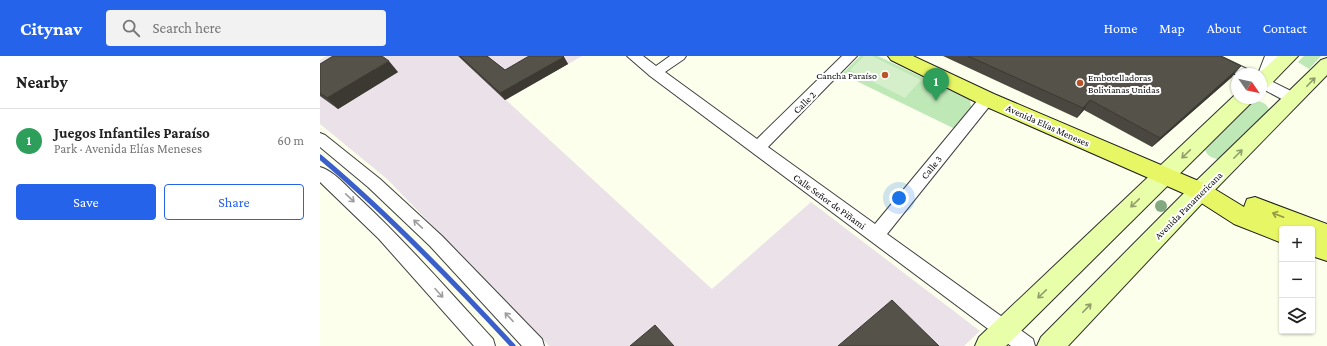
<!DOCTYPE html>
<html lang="en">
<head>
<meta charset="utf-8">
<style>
  :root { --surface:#fff; --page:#f2f2f2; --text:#222; --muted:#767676; --line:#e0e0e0; --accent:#2563eb }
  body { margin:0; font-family:"Crimson Pro",serif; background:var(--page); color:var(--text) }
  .controls { position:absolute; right:12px; bottom:12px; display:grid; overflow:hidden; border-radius:4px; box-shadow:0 1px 3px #0004 }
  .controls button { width:36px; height:36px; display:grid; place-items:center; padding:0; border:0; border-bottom:1px solid var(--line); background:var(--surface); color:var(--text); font:20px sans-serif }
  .compass { position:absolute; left:911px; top:12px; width:36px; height:36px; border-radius:50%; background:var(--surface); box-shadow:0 1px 3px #0004; rotate:124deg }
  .you { position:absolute; left:579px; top:142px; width:14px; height:14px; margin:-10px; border:3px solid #fff; border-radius:50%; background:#1a73e8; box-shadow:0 0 0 6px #1a73e833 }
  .badge { display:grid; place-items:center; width:26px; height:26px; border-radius:50%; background:var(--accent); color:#fff; font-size:13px; font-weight:700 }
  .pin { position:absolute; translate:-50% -33px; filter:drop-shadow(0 1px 2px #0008) }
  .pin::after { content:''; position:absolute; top:21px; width:14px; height:12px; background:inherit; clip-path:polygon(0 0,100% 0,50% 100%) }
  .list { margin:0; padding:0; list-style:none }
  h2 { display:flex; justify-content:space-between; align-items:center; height:52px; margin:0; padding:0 16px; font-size:17px }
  h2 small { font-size:13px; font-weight:400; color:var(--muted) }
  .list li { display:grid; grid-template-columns:26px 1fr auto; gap:12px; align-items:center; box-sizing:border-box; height:64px; padding:0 16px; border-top:1px solid var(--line) }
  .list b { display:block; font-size:15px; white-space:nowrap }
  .list p { margin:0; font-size:13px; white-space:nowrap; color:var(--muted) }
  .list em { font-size:13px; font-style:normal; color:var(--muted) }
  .actions { display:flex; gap:8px; padding:12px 16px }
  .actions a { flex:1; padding:9px 0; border:1px solid var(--accent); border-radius:4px; text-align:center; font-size:14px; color:var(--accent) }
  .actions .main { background:var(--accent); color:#fff }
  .icon { flex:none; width:22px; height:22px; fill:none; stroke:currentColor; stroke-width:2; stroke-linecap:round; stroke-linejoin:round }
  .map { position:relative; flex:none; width:1007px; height:290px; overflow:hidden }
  header { display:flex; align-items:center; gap:24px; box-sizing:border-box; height:56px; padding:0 20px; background:var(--accent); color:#fff }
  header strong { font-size:19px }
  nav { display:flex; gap:22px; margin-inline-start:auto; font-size:14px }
  .search { width:280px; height:36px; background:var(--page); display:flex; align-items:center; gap:10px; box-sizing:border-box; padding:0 14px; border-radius:4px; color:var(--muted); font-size:15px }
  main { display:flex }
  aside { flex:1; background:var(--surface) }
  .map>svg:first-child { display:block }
  .industrial { fill:#ebe1e9 }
  .green { fill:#bfe8b7 }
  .pitch { fill:#d4efc9 }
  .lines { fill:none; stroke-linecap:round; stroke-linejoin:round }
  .stream { stroke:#3a5fcb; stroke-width:5 }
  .street-casing { stroke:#3f3f3f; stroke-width:2 }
  .secondary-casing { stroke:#2e2e2e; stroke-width:2 }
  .primary-casing { stroke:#1d1d1d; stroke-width:2 }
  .street { fill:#fff; fill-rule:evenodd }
  .secondary { fill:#e9fea8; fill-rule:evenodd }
  .primary { fill:#e7f665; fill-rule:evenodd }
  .tree { fill:#82a980 }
  .wall { fill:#49473f }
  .shaded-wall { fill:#3c3933 }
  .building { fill:#555249; stroke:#3c3933 }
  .oneway { stroke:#919d6a }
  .oneway2 { stroke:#9e9e9e }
  .oneway3 { stroke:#8f9841 }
  .poi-dot { fill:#ba5327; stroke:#fff; stroke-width:1.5 }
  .labels { text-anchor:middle; stroke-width:4; stroke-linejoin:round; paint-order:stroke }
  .poi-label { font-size:10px; fill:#0c0c0c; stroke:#fff; text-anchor:end }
  .street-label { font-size:10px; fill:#0c0c0c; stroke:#fff }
</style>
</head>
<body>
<header>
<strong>Citynav</strong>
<div class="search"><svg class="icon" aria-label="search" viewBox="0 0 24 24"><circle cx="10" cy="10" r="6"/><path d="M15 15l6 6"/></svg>Search here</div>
<nav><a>Home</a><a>Map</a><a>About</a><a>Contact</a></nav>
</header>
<main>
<aside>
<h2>Nearby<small></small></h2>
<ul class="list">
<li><span class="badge" style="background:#2e9e5b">1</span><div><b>Juegos Infantiles Paraíso</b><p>Park · Avenida Elías Meneses</p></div><em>60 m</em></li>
</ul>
<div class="actions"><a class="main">Save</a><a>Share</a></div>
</aside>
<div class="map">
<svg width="1007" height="290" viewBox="0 0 1007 290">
  <rect width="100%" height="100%" fill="#fcffec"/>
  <polygon class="industrial" points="7,0 262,0 186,44 392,233 491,146 660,275 644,290 229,290 67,123 0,68 0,4"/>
  <g class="green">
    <polygon points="540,0 558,0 650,44 651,51 635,73 522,18"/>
    <polygon points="984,0 1001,0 989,13 978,6"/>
    <path d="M934,45c7,0 13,2 15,9l-49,50c-7,-2 -12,-3 -15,-10z"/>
  </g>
  <polygon class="pitch" points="544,0 552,0 601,24 585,42 530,14"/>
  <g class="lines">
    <path class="stream" d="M0,101c69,58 132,123 193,189"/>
    <g class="street-casing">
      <g id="street">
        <polygon points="307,0 323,0 336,10 350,0 366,0 364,3 345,16 437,83 522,0 537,0 448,91 555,168 662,39 667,38 672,39 674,43 672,47 567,178 713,283 715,290 691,290 330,20"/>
        <polygon points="882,0 900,0 931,15 933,18 917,18 917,19 884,3"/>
        <polygon points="945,0 959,0 949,24 979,39 981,43 979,47 974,48 969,47 941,32 941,18 938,18"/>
        <polygon points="0,77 5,79 60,123 122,180 222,283 224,290 202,290 110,190 48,131 0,91"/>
        <path d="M0,111c14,4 27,20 38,30 48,45 91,94 135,142l2,7h-21l-95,-107 -59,-57z"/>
      </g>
    </g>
    <g class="secondary-casing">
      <g id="secondary">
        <polygon points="958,0 978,0 948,31 941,33 941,18 938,18"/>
        <polygon points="1007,2 1007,19 888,141 748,290 717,290 721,281 872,129 1001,4"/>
        <polygon points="917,37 917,42 934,42 931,47 686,290 655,290 659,281"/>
      </g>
    </g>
    <g class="primary-casing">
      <polygon id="primary" points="568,0 593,0 674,38 888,129 924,151 927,143 935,141 1007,168 1007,205 992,200 992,173 962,173 962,187 914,168 872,141 660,48 571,4"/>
    </g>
    <use href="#street" class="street"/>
    <use href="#secondary" class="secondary"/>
    <use href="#primary" class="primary"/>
  </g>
  <circle class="tree" cx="841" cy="150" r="6"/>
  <g class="wall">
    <polygon points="138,0 167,0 185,14 244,1 248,8 185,44"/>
    <polygon points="623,0 900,0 912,21 832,91 764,54 757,62"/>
    <polygon points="0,8 78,16 18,53 0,40"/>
  </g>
  <g class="shaded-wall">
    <polygon points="244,1 248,8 185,44 180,37"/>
    <polygon points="69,5 78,16 18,53 7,42"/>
    <polygon points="921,10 912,21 832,91 840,82"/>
    <polygon points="770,44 764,54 757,62 763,52"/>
  </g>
  <g class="building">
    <polygon points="13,0 62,0 69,5 7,42 0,37 0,8"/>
    <polygon points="140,0 167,0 185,14 209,0 243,0 244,1 180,37"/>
    <polygon points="648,0 900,0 921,10 840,82 770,44 763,52"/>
    <polygon points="572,244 619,290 518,290"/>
    <polygon points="335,269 354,290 310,290"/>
  </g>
  <defs><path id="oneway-shaft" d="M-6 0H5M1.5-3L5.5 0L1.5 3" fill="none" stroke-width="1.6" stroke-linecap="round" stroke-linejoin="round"/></defs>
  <g class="oneway">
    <use href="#oneway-shaft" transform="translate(991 26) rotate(-46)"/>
    <use href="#oneway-shaft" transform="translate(866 98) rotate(136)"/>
    <use href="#oneway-shaft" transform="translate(918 98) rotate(-45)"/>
    <use href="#oneway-shaft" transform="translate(815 147) rotate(136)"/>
    <use href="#oneway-shaft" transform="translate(722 238) rotate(136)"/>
    <use href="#oneway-shaft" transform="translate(767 252) rotate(-46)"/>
  </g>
  <g class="oneway2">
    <use href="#oneway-shaft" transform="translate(30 142) rotate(43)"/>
    <use href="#oneway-shaft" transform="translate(98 168) rotate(-137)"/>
    <use href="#oneway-shaft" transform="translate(119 237) rotate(48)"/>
    <use href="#oneway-shaft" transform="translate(189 261) rotate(-133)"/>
  </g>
  <use class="oneway3" href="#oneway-shaft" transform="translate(958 159) rotate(-159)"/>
  <g class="poi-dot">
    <circle cx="565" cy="19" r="4"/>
    <circle cx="760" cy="27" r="4"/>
  </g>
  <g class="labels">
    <g class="poi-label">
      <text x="557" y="23">Cancha Paraíso</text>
      <text x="768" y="25" text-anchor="start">Embotelladoras<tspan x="768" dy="12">Bolivianas Unidas</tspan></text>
    </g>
    <g class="street-label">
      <text transform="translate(484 46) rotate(-45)" y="4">Calle 2</text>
      <text transform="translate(728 69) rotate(24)" y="4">Avenida Elías Meneses</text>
      <text transform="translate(611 111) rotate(-51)" y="4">Calle 3</text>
      <text transform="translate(510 145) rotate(36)" y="4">Calle Señor de Piñami</text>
      <text transform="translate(868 149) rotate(-45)" y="4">Avenida Panamericana</text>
    </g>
  </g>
</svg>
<div class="controls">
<button>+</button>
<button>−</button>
<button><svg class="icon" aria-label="layers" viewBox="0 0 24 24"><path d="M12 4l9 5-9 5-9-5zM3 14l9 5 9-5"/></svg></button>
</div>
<svg class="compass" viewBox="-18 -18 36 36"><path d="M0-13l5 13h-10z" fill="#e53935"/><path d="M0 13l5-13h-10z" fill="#767676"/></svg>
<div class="you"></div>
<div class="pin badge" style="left:616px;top:45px;background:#2e9e5b">1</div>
</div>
</main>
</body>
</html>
